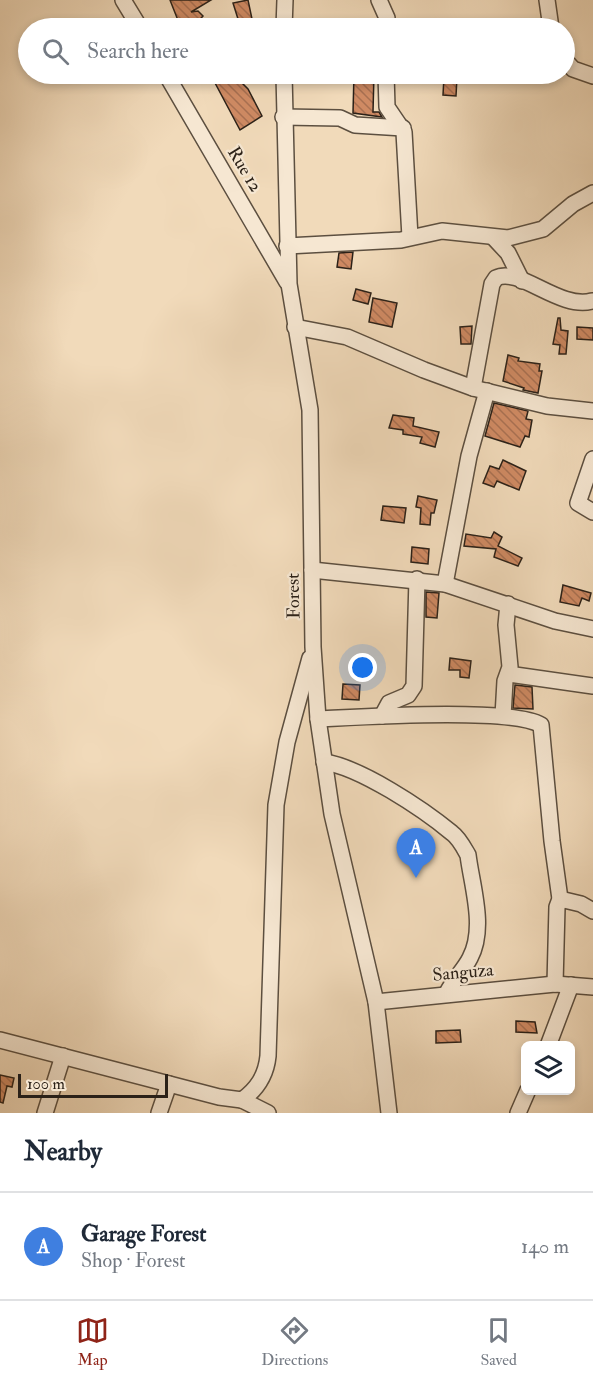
<!DOCTYPE html>
<html lang="en">
<head>
<meta charset="utf-8">
<style>
  :root { --surface:#fff; --page:#f6f6f7; --text:#1f2937; --muted:#747a83; --line:#e0e1e3; --accent:#8f2418 }
  body { margin:0; font-family:"IM FELL Double Pica",serif; background:var(--page); color:var(--text) }
  .controls { position:absolute; right:18px; bottom:18px; display:grid; overflow:hidden; border-radius:9px; box-shadow:0 3px 9px #0003 }
  .controls button { width:54px; height:54px; display:grid; place-items:center; padding:0; border:0; border-bottom:2px solid var(--line); background:var(--surface); color:var(--text); font:30px sans-serif }
  .scale { position:absolute; left:18px; bottom:15px; width:150px; box-sizing:border-box; padding-left:6px; border:3px solid #2b2118; border-top:0; font-size:16px; line-height:21px; white-space:nowrap; color:#2b2118; -webkit-text-stroke:4px #f6e7d2; paint-order:stroke }
  .you { position:absolute; left:363px; top:668px; width:21px; height:21px; margin:-15px; border:4px solid #fff; border-radius:50%; background:#1a73e8; box-shadow:0 0 0 9px #1a73e833 }
  .badge { display:grid; place-items:center; width:39px; height:39px; border-radius:50%; background:var(--accent); color:#fff; font-size:20px; font-weight:700 }
  .pin { position:absolute; translate:-50% -50px; filter:drop-shadow(0 2px 3px #0008) }
  .pin::after { content:''; position:absolute; top:32px; width:21px; height:18px; background:inherit; clip-path:polygon(0 0,100% 0,50% 100%) }
  .list { margin:0; padding:0; list-style:none }
  h2 { display:flex; justify-content:space-between; align-items:center; height:78px; margin:0; padding:0 24px; font-size:26px }
  h2 small { font-size:20px; font-weight:400; color:var(--muted) }
  .list li { display:grid; grid-template-columns:39px 1fr auto; gap:18px; align-items:center; box-sizing:border-box; height:108px; padding:0 24px; border-top:2px solid var(--line) }
  .list b { display:block; font-size:22px; white-space:nowrap }
  .list p { margin:0; font-size:20px; white-space:nowrap; color:var(--muted) }
  .list em { font-size:20px; font-style:normal; color:var(--muted) }
  .icon { flex:none; width:33px; height:33px; fill:none; stroke:currentColor; stroke-width:2; stroke-linecap:round; stroke-linejoin:round }
  .map { position:relative; flex:none; width:593px; height:1113px; overflow:hidden }
  .search { position:absolute; background:var(--surface); box-shadow:0 3px 9px #0003; left:18px; right:18px; top:18px; height:66px; display:flex; align-items:center; gap:15px; box-sizing:border-box; padding:0 21px; border-radius:33px; color:var(--muted); font-size:22px }
  .sheet { height:186px; background:var(--surface) }
  nav { display:flex; justify-content:space-around; align-items:center; box-sizing:border-box; height:84px; border-top:2px solid var(--line); background:var(--surface); font-size:16px; color:var(--muted) }
  nav a { display:grid; justify-items:center; gap:3px }
  nav .on { color:var(--accent) }
  .map>svg:first-child { display:block }
  .building { fill:url(#building-back-hatch); stroke:#2b2118; stroke-width:1.5 }
  .lines { fill:none; stroke-linecap:round; stroke-linejoin:round }
  .minor-casing { stroke:#5c4f40; stroke-width:18 }
  .minor { stroke:#f6e7d2; stroke-width:15 }
  .labels { text-anchor:middle; stroke-width:4.5; stroke-linejoin:round; paint-order:stroke }
  .street-label { font-size:18px; fill:#2b2118; stroke:#f6e7d2 }
</style>
</head>
<body>
<div class="map">
<svg width="593" height="1113" viewBox="0 0 593 1113">
  <defs>
    <pattern id="building-back-hatch" width="6" height="6" patternUnits="userSpaceOnUse" patternTransform="scale(1.5)"><rect width="6" height="6" fill="#cf8a63"/><path d="M-1 5l2 2M0 0l6 6M5-1l2 2" fill="none" stroke="#a87051"/></pattern>
  </defs>
  <rect width="100%" height="100%" fill="#f1daba"/>
  <filter id="stains"><feTurbulence type="fractalNoise" baseFrequency=".00333" numOctaves="4"/><feColorMatrix values="0 0 0 0 .2 0 0 0 0 .09 0 0 0 0 .02 0 0 0 .5 -.17"/></filter>
  <radialGradient id="worn" r=".72"><stop offset=".6" stop-color="#630" stop-opacity="0"/><stop offset="1" stop-color="#630" stop-opacity=".3"/></radialGradient>
  <g class="building">
    <polygon points="170,0 211,0 191,12 198,11 203,16 192,28 181,28"/>
    <polygon points="248,0 252,19 239,22 233,3"/>
    <polygon points="224,74 233,74 248,89 262,116 240,130 214,81"/>
    <polygon points="354,74 374,74 373,112 379,112 382,117 353,113"/>
    <polygon points="444,77 457,77 456,96 443,95"/>
    <polygon points="353,252 351,269 337,267 339,253"/>
    <polygon points="356,289 371,293 368,304 353,300"/>
    <polygon points="373,298 397,303 392,327 369,322"/>
    <polygon points="558,318 560,318 561,330 568,331 566,354 559,354 560,345 553,344"/>
    <polygon points="472,326 471,344 461,344 460,327"/>
    <polygon points="577,327 593,328 593,340 577,339"/>
    <polygon points="508,355 519,358 518,361 540,364 539,371 542,371 538,393 523,390 524,388 503,381"/>
    <polygon points="494,403 528,411 526,419 532,420 529,437 525,436 520,447 485,436"/>
    <polygon points="393,415 414,418 413,426 439,432 435,447 420,443 422,437 403,434 403,430 389,428"/>
    <polygon points="503,460 526,471 519,490 497,481 494,487 483,483 490,466 499,469"/>
    <polygon points="418,496 437,500 434,513 431,513 430,525 420,524 421,508 416,507"/>
    <polygon points="383,506 406,508 404,523 381,520"/>
    <polygon points="494,532 502,537 498,546 522,558 518,566 494,557 496,549 464,546 466,534 491,538"/>
    <polygon points="412,547 429,549 428,564 411,562"/>
    <polygon points="563,585 591,593 589,601 582,598 579,606 560,602"/>
    <polygon points="426,592 439,593 437,618 426,617"/>
    <polygon points="450,658 471,661 469,678 460,677 460,670 449,670"/>
    <polygon points="343,684 360,685 359,700 342,699"/>
    <polygon points="515,685 532,687 533,709 513,708"/>
    <polygon points="516,1021 535,1022 537,1033 516,1032"/>
    <polygon points="460,1030 461,1042 436,1043 436,1031"/>
    <polygon points="0,1075 14,1078 12,1087 7,1086 3,1103 0,1102"/>
  </g>
  <g class="lines">
    <g class="minor-casing">
      <g id="minor">
        <polyline points="123,0 140,28"/>
        <polyline points="379,0 387,18 387,28"/>
        <polyline points="547,0 551,28"/>
        <polyline points="284,28 285,0"/>
        <polyline points="564,59 573,69 593,76"/>
        <polyline points="166,74 287,282"/>
        <polyline points="284,74 289,284 310,410 313,647 318,719 332,814 376,1002 389,1113"/>
        <polyline points="386,74 387,107 404,132 410,237"/>
        <polyline points="283,117 340,118 355,125 403,128"/>
        <polyline points="494,238 508,253 522,281"/>
        <polyline points="287,246 401,240 442,231 508,238 543,229 573,204 593,193"/>
        <polyline points="295,327 347,337 424,370 473,388 547,406 593,411"/>
        <path d="M473,388l19,-104 4,-6c23,-12 63,32 96,23"/>
        <polyline points="593,459 578,503 593,512"/>
        <polyline points="312,570 445,584 555,621 593,629"/>
        <polyline points="445,584 469,456 487,391"/>
        <polyline points="508,674 593,686"/>
        <polyline points="382,716 389,703 408,695 414,686 417,579"/>
        <polyline points="503,716 505,681 510,667 506,625 508,604"/>
        <path d="M318,719c42,-2 192,-12 223,6l11,116 8,58 -3,8 -2,77"/>
        <path d="M324,762c36,5 99,47 128,71 7,5 12,15 16,22 4,32 18,73 2,103 -6,12 -17,22 -23,35"/>
        <polyline points="560,899 581,904 593,911"/>
        <polyline points="376,1002 555,984 593,987"/>
        <path d="M0,1040l219,57 23,3c15,-11 24,-24 26,-44l8,-251 11,-63 23,-84"/>
        <polyline points="548,1046 571,985"/>
        <polyline points="242,1100 268,1113"/>
        <polyline points="45,1113 63,1056"/>
        <polyline points="159,1113 169,1084"/>
        <polyline points="518,1113 528,1090"/>
      </g>
    </g>
    <use href="#minor" class="minor"/>
  </g>
  <g class="labels">
    <g class="street-label">
      <text transform="translate(245 169) rotate(59)" y="6">Rue 12</text>
      <text transform="translate(293 596) rotate(-91)" y="6">Forest</text>
      <text transform="translate(463 972) rotate(-5)" y="6">Sanguza</text>
    </g>
  </g>
  <rect width="100%" height="100%" filter="url(#stains)"/>
  <rect width="100%" height="100%" fill="url(#worn)"/>
</svg>
<div class="controls">
<button><svg class="icon" aria-label="layers" viewBox="0 0 24 24"><path d="M12 4l9 5-9 5-9-5zM3 14l9 5 9-5"/></svg></button>
</div>
<div class="scale">100 m</div>
<div class="you"></div>
<div class="pin badge" style="left:416px;top:878px;background:#3f7fe0">A</div>
<div class="search"><svg class="icon" aria-label="search" viewBox="0 0 24 24"><circle cx="10" cy="10" r="6"/><path d="M15 15l6 6"/></svg>Search here</div>
</div>
<section class="sheet">
<h2>Nearby<small></small></h2>
<ul class="list">
<li><span class="badge" style="background:#3f7fe0">A</span><div><b>Garage Forest</b><p>Shop · Forest</p></div><em>140 m</em></li>
</ul>
</section>
<nav>
<a class="on"><svg class="icon" aria-label="map" viewBox="0 0 24 24"><path d="M3 6l6-2 6 2 6-2v14l-6 2-6-2-6 2zM9 4v14M15 6v14"/></svg>Map</a>
<a><svg class="icon" aria-label="directions" viewBox="0 0 24 24"><path d="M12 3l9 9-9 9-9-9zM9 14v-3h6M13 9l2 2-2 2"/></svg>Directions</a>
<a><svg class="icon" aria-label="saved" viewBox="0 0 24 24"><path d="M7 4h10v16l-5-4-5 4z"/></svg>Saved</a>
</nav>
</body>
</html>
